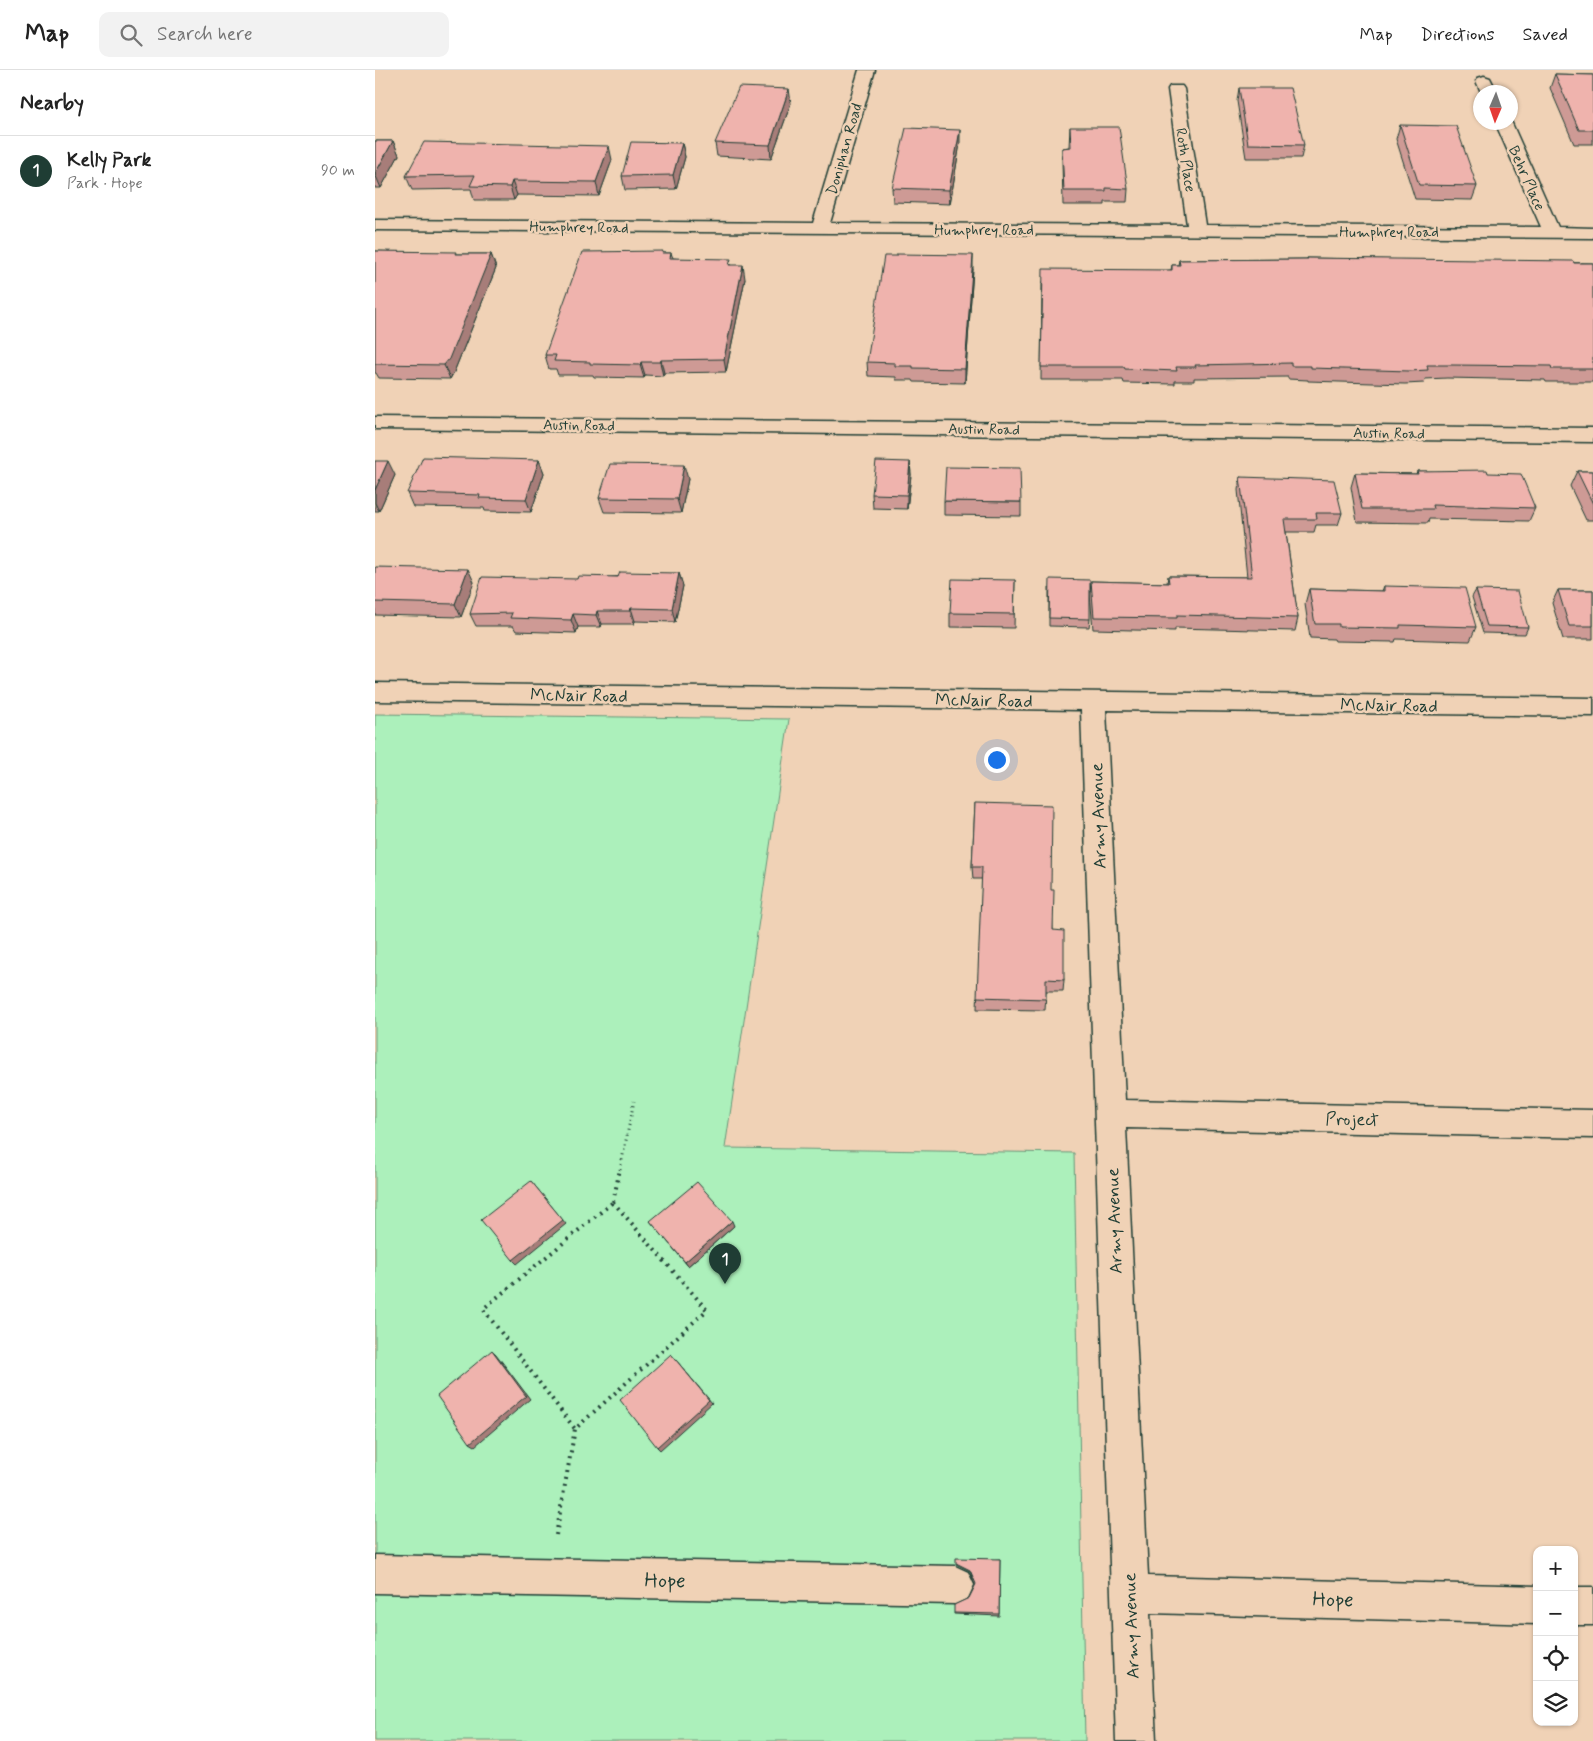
<!DOCTYPE html>
<html lang="en">
<head>
<meta charset="utf-8">
<style>
  :root { --surface:#fff; --page:#f2f2f2; --text:#222; --muted:#767676; --line:#e0e0e0; --accent:#1f3d34 }
  body { margin:0; font-family:Mynerve,sans-serif; background:var(--page); color:var(--text) }
  .controls { position:absolute; right:15px; bottom:15px; display:grid; overflow:hidden; border-radius:10px; box-shadow:0 1px 4px #0004 }
  .controls button { width:45px; height:45px; display:grid; place-items:center; padding:0; border:0; border-bottom:1px solid var(--line); background:var(--surface); color:var(--text); font:25px sans-serif }
  .compass { position:absolute; left:1098px; top:15px; width:45px; height:45px; border-radius:50%; background:var(--surface); box-shadow:0 1px 4px #0004; rotate:182deg }
  .you { position:absolute; left:621px; top:689px; width:18px; height:18px; margin:-12px; border:4px solid #fff; border-radius:50%; background:#1a73e8; box-shadow:0 0 0 8px #1a73e833 }
  .badge { display:grid; place-items:center; width:32px; height:32px; border-radius:50%; background:var(--accent); color:#fff; font-size:16px; font-weight:700 }
  .pin { position:absolute; translate:-50% -41px; filter:drop-shadow(0 1px 2px #0008) }
  .pin::after { content:''; position:absolute; top:26px; width:18px; height:15px; background:inherit; clip-path:polygon(0 0,100% 0,50% 100%) }
  .list { margin:0; padding:0; list-style:none }
  h2 { display:flex; justify-content:space-between; align-items:center; height:65px; margin:0; padding:0 20px; font-size:21px }
  h2 small { font-size:16px; font-weight:400; color:var(--muted) }
  .list li { display:grid; grid-template-columns:32px 1fr auto; gap:15px; align-items:center; box-sizing:border-box; height:70px; padding:0 20px; border-top:1px solid var(--line) }
  .list b { display:block; font-size:19px; white-space:nowrap }
  .list p { margin:0; font-size:16px; white-space:nowrap; color:var(--muted) }
  .list em { font-size:16px; font-style:normal; color:var(--muted) }
  .icon { flex:none; width:28px; height:28px; fill:none; stroke:currentColor; stroke-width:2; stroke-linecap:round; stroke-linejoin:round }
  .map { position:relative; flex:none; width:1218px; height:1671px; overflow:hidden }
  header { display:flex; align-items:center; gap:30px; box-sizing:border-box; height:70px; padding:0 25px; background:var(--surface); border-bottom:1px solid var(--line) }
  header strong { font-size:24px }
  nav { display:flex; gap:28px; margin-inline-start:auto; font-size:18px }
  .search { width:350px; height:45px; background:var(--page); display:flex; align-items:center; gap:12px; box-sizing:border-box; padding:0 18px; border-radius:10px; color:var(--muted); font-size:19px }
  main { display:flex }
  aside { flex:1; background:var(--surface) }
  .map>svg:first-child { display:block }
  .green { fill:#acf0bb; stroke:#669678 }
  .lines { fill:none; stroke-linecap:round; stroke-linejoin:round }
  .minor-casing { stroke:#1f3d34; stroke-width:3 }
  .path-far1 { stroke:#1f3d34; stroke-width:3; stroke-dasharray:1 4; stroke-linecap:butt }
  .path { stroke:#1f3d34; stroke-width:4; stroke-dasharray:2 5; stroke-linecap:butt }
  .minor { fill:#f0d2b6; fill-rule:evenodd }
  .wall { fill:#ce9a95; stroke:#1f3d34 }
  .shaded-wall { fill:#a77d79; stroke:#1f3d34 }
  .building { fill:#efb3ad; stroke:#1f3d34 }
  .labels { text-anchor:middle; stroke-width:5; stroke-linejoin:round; paint-order:stroke }
  .far-street-label { font-size:15px; fill:#1f3d34; stroke:#f0d2b6 }
  .street-label { font-size:18px; fill:#1f3d34; stroke:#f0d2b6 }
  .near-street-label { font-size:21px; fill:#1f3d34; stroke:#f0d2b6 }
</style>
</head>
<body>
<header>
<strong>Map</strong>
<div class="search"><svg class="icon" aria-label="search" viewBox="0 0 24 24"><circle cx="10" cy="10" r="6"/><path d="M15 15l6 6"/></svg>Search here</div>
<nav><a>Map</a><a>Directions</a><a>Saved</a></nav>
</header>
<main>
<aside>
<h2>Nearby<small></small></h2>
<ul class="list">
<li><span class="badge">1</span><div><b>Kelly Park</b><p>Park · Hope</p></div><em>90 m</em></li>
</ul>
</aside>
<div class="map">
<svg width="1218" height="1671" viewBox="0 0 1218 1671">
  <rect width="100%" height="100%" fill="#f0d2b6"/>
  <filter id="ink" filterUnits="userSpaceOnUse"><feTurbulence type="fractalNoise" baseFrequency=".02" numOctaves="2"/><feDisplacementMap in="SourceGraphic" scale="10" xChannelSelector="R" yChannelSelector="G"/><feConvolveMatrix kernelMatrix="1 2 1 2 8 2 1 2 1" color-interpolation-filters="sRGB"/></filter>
  <g filter="url(#ink)">
    <polygon class="green" points="0,644 414,649 350,1078 699,1083 710,1671 0,1671"/>
    <g class="lines">
      <g class="minor-casing">
        <g id="minor">
          <polygon points="484,0 500,0 455,153 812,155 793,19 795,16 807,16 809,19 830,155 1166,157 1120,52 1136,51 1183,157 1218,158 1218,168 0,160 0,150 438,153"/>
          <polygon points="1109,6 1115,8 1122,22 1106,22 1101,11 1103,8"/>
          <polygon points="0,347 1218,358 1218,372 0,359"/>
          <polygon points="0,613 1218,628 1218,646 731,640 750,1030 1218,1040 1218,1068 751,1058 773,1506 1162,1516 1162,1554 775,1543 781,1671 741,1671 706,640 0,631"/>
          <polygon points="0,1485 580,1496 593,1502 599,1515 593,1528 580,1534 0,1523"/>
          <rect x="1199" y="1517" width="19" height="38"/>
        </g>
      </g>
      <polyline class="path-far1" points="245,1100 259,1031"/>
      <g class="path">
        <polyline points="238,1132 245,1099"/>
        <polygon points="238,1132 332,1240 200,1359 108,1239"/>
        <polyline points="181,1465 200,1359"/>
      </g>
      <use href="#minor" class="minor"/>
    </g>
    <g class="wall">
      <polygon points="1180,4 1218,5 1218,74 1199,74 1175,18"/>
      <polygon points="864,18 929,75 926,88 871,88 862,31"/>
      <polygon points="416,33 396,89 342,86 340,73"/>
      <polygon points="1025,55 1102,116 1097,130 1040,129 1021,69"/>
      <polygon points="695,57 753,119 752,132 730,132 730,135 688,135 687,91 687,78 694,77"/>
      <polygon points="0,71 18,71 24,85 6,118 0,118"/>
      <polygon points="307,73 310,87 301,119 250,120 247,106"/>
      <polygon points="585,73 575,134 518,132 517,118"/>
      <polygon points="237,90 224,126 142,125 139,130 99,130 96,119 37,120 31,106"/>
      <polygon points="0,181 82,184 116,184 121,198 79,302 75,309 4,308 1,303 0,303"/>
      <polygon points="288,183 296,183 298,188 357,195 370,209 351,302 289,303 288,306 270,305 269,308 219,307 218,305 183,305 181,299 174,299 170,285"/>
      <polygon points="932,188 1218,193 1218,312 1171,312 1170,310 1072,308 1050,309 1049,313 1030,314 933,311 933,310 913,309 913,307 819,308 819,311 800,311 800,314 749,313 748,310 666,310 667,212 796,200 797,195 803,195 804,190 932,189"/>
      <polygon points="598,199 590,313 539,312 538,310 521,310 521,307 493,306 492,292"/>
      <polygon points="164,390 169,403 156,442 110,441 109,438 38,437 32,423"/>
      <polygon points="0,391 20,405 4,441 0,441"/>
      <polygon points="535,392 536,405 532,439 498,438 497,424"/>
      <polygon points="1042,401 1113,403 1160,438 1154,451 1054,449 1053,453 982,452 976,417 980,403 1041,404"/>
      <polygon points="1202,401 1218,401 1218,450 1211,450 1195,416"/>
      <polygon points="865,407 967,443 963,455 941,455 939,462 911,462 923,548 920,561 800,558 800,561 718,559 715,524 716,511 792,513 793,506 872,507 863,420"/>
      <polygon points="313,409 306,443 229,442 224,428"/>
      <polygon points="569,431 646,432 646,446 569,445"/>
      <polygon points="0,497 99,512 86,547 0,545"/>
      <polygon points="304,503 308,516 300,552 260,551 259,554 227,554 226,557 203,557 201,563 141,561 138,556 101,556 95,544 202,509"/>
      <polygon points="640,510 639,558 575,557 575,543"/>
      <polygon points="1009,516 1101,557 1095,571 1021,569 1020,572 960,571 959,569 935,568 930,534 934,519 1007,521"/>
      <polygon points="674,517 715,549 714,557 674,556"/>
      <polygon points="1101,520 1153,557 1150,564 1108,563 1097,527"/>
      <polygon points="1183,520 1218,520 1218,569 1188,569 1177,533"/>
      <polygon points="600,733 676,820 678,860 689,910 688,921 671,921 670,940 602,939 607,809 598,809 597,797"/>
      <polygon points="275,1151 359,1156 313,1196"/>
      <polygon points="625,1489 624,1546 579,1544 579,1543 594,1528 600,1515 595,1501 581,1494 581,1493"/>
    </g>
    <g class="shaded-wall">
      <polygon points="414,19 416,33 396,89 395,75"/>
      <polygon points="585,60 585,73 575,134 574,120"/>
      <polygon points="18,71 24,85 6,118 0,104"/>
      <polygon points="307,73 310,87 301,119 298,105"/>
      <polygon points="234,76 237,90 224,126 221,112"/>
      <polygon points="137,111 142,125 139,130 135,117"/>
      <polygon points="116,184 121,198 79,302 75,309 69,295"/>
      <polygon points="598,185 598,199 590,313 590,299"/>
      <polygon points="368,195 370,209 351,302 349,289"/>
      <polygon points="286,290 289,303 288,306 285,292"/>
      <polygon points="266,292 270,305 269,308 265,295"/>
      <polygon points="164,390 169,403 156,442 151,429"/>
      <polygon points="13,391 20,405 4,441 0,433 0,420"/>
      <polygon points="535,392 536,405 532,439 532,425"/>
      <polygon points="309,395 313,409 306,443 302,429"/>
      <polygon points="93,499 99,512 86,547 80,534"/>
      <polygon points="304,503 308,516 300,552 297,539"/>
      <polygon points="256,538 260,551 259,554 255,541"/>
      <polygon points="222,541 227,554 226,557 221,545"/>
      <polygon points="198,544 203,557 201,563 196,550"/>
      <polygon points="156,1111 191,1154 142,1194 138,1190"/>
      <polygon points="357,1151 359,1156 313,1196 310,1192"/>
      <polygon points="117,1280 121,1284 155,1329 100,1376 95,1373"/>
      <polygon points="296,1284 337,1333 285,1380 282,1377"/>
    </g>
    <g class="building">
      <polygon points="1180,4 1218,5 1218,60 1204,60"/>
      <polygon points="364,17 414,19 395,75 340,73"/>
      <polygon points="864,18 915,18 929,75 873,74"/>
      <polygon points="1025,55 1081,56 1102,116 1044,115"/>
      <polygon points="695,57 744,57 753,119 731,118 731,121 689,121 687,78 696,77"/>
      <polygon points="531,58 585,60 574,120 517,118"/>
      <polygon points="0,71 18,71 0,104"/>
      <polygon points="49,72 234,76 221,112 137,111 135,117 95,116 100,105 31,106"/>
      <polygon points="256,72 307,73 298,105 247,106"/>
      <polygon points="0,181 81,182 80,184 116,184 74,289 69,295 0,294"/>
      <polygon points="288,181 287,183 296,183 295,188 356,189 354,195 368,195 349,289 286,290 285,292 266,292 265,295 215,294 215,292 179,291 181,285 170,285 207,182"/>
      <polygon points="522,184 598,185 590,299 538,298 538,296 520,296 520,293 492,292 509,186 522,186"/>
      <polygon points="932,188 1198,191 1199,193 1218,193 1218,299 1177,299 1176,296 1077,295 1052,295 1053,300 1034,301 936,298 936,296 916,296 916,293 820,295 821,297 801,297 802,301 750,299 749,297 666,297 668,199 797,200 797,195 805,195 804,190 933,189"/>
      <polygon points="48,387 164,390 151,429 104,428 105,425 32,423"/>
      <polygon points="0,391 13,391 0,420"/>
      <polygon points="501,391 535,392 532,425 497,424"/>
      <polygon points="235,394 309,395 302,429 224,428"/>
      <polygon points="571,397 645,398 646,432 569,431"/>
      <polygon points="1112,400 1113,403 1146,404 1160,438 1057,435 1058,439 987,439 980,403 1043,404 1042,401"/>
      <polygon points="1202,401 1218,401 1218,434"/>
      <polygon points="865,407 959,410 967,443 941,443 942,449 909,449 923,548 802,545 802,548 719,547 716,511 794,513 793,506 877,507"/>
      <polygon points="0,497 93,499 80,534 0,532"/>
      <polygon points="245,502 304,503 297,539 256,538 255,541 222,541 221,545 198,544 196,550 135,548 137,543 95,544 107,507 202,509 203,506 243,507"/>
      <polygon points="577,509 640,510 639,544 575,543"/>
      <polygon points="675,509 715,510 715,549 674,548"/>
      <polygon points="1009,516 1090,518 1101,557 1025,555 1025,558 964,557 964,554 940,554 934,519 1009,521"/>
      <polygon points="1101,520 1143,521 1153,557 1112,556"/>
      <polygon points="1183,520 1218,520 1218,556 1194,556"/>
      <polygon points="600,733 677,735 676,820 679,820 678,860 689,861 689,910 671,909 671,929 602,927 607,797 597,797"/>
      <polygon points="156,1111 188,1150 138,1190 106,1150"/>
      <polygon points="322,1112 357,1151 310,1192 275,1151"/>
      <polygon points="117,1280 151,1326 95,1373 62,1326"/>
      <polygon points="296,1284 334,1330 282,1377 245,1330"/>
      <polygon points="581,1488 625,1489 624,1544 579,1543 579,1535 594,1528 601,1514 595,1500 581,1493"/>
    </g>
  </g>
  <g class="labels">
    <g class="far-street-label">
      <text transform="translate(469 79) rotate(-74)" y="5">Doniphan Road</text>
      <text transform="translate(811 90) rotate(81)" y="5">Roth Place</text>
      <text transform="translate(1152 108) rotate(66)" y="5">Behr Place</text>
      <text transform="translate(204 157) rotate(1)" y="5">Humphrey Road</text>
      <text x="609" y="165">Humphrey Road</text>
      <text x="1014" y="167">Humphrey Road</text>
      <text transform="translate(204 355) rotate(1)" y="5">Austin Road</text>
      <text transform="translate(609 359) rotate(1)" y="5">Austin Road</text>
      <text transform="translate(1014 363) rotate(1)" y="5">Austin Road</text>
    </g>
    <g class="street-label">
      <text transform="translate(204 625) rotate(1)" y="6">McNair Road</text>
      <text transform="translate(609 630) rotate(1)" y="6">McNair Road</text>
      <text transform="translate(1014 635) rotate(1)" y="6">McNair Road</text>
      <text transform="translate(723 746) rotate(-92)" y="6">Army Avenue</text>
      <text transform="translate(977 1049) rotate(1)" y="6">Project</text>
      <text transform="translate(739 1151) rotate(-92)" y="6">Army Avenue</text>
      <text transform="translate(756 1556) rotate(-92)" y="6">Army Avenue</text>
    </g>
    <g class="near-street-label">
      <text transform="translate(290 1510) rotate(1)" y="7">Hope</text>
      <text transform="translate(958 1529) rotate(1)" y="7">Hope</text>
    </g>
  </g>
</svg>
<div class="controls">
<button>+</button>
<button>−</button>
<button><svg class="icon" aria-label="locate" viewBox="0 0 24 24"><circle cx="12" cy="12" r="6"/><path d="M12 2v4M12 18v4M2 12h4M18 12h4"/></svg></button>
<button><svg class="icon" aria-label="layers" viewBox="0 0 24 24"><path d="M12 4l9 5-9 5-9-5zM3 14l9 5 9-5"/></svg></button>
</div>
<svg class="compass" viewBox="-18 -18 36 36"><path d="M0-13l5 13h-10z" fill="#e53935"/><path d="M0 13l5-13h-10z" fill="#767676"/></svg>
<div class="you"></div>
<div class="pin badge" style="left:350px;top:1214px">1</div>
</div>
</main>
</body>
</html>
